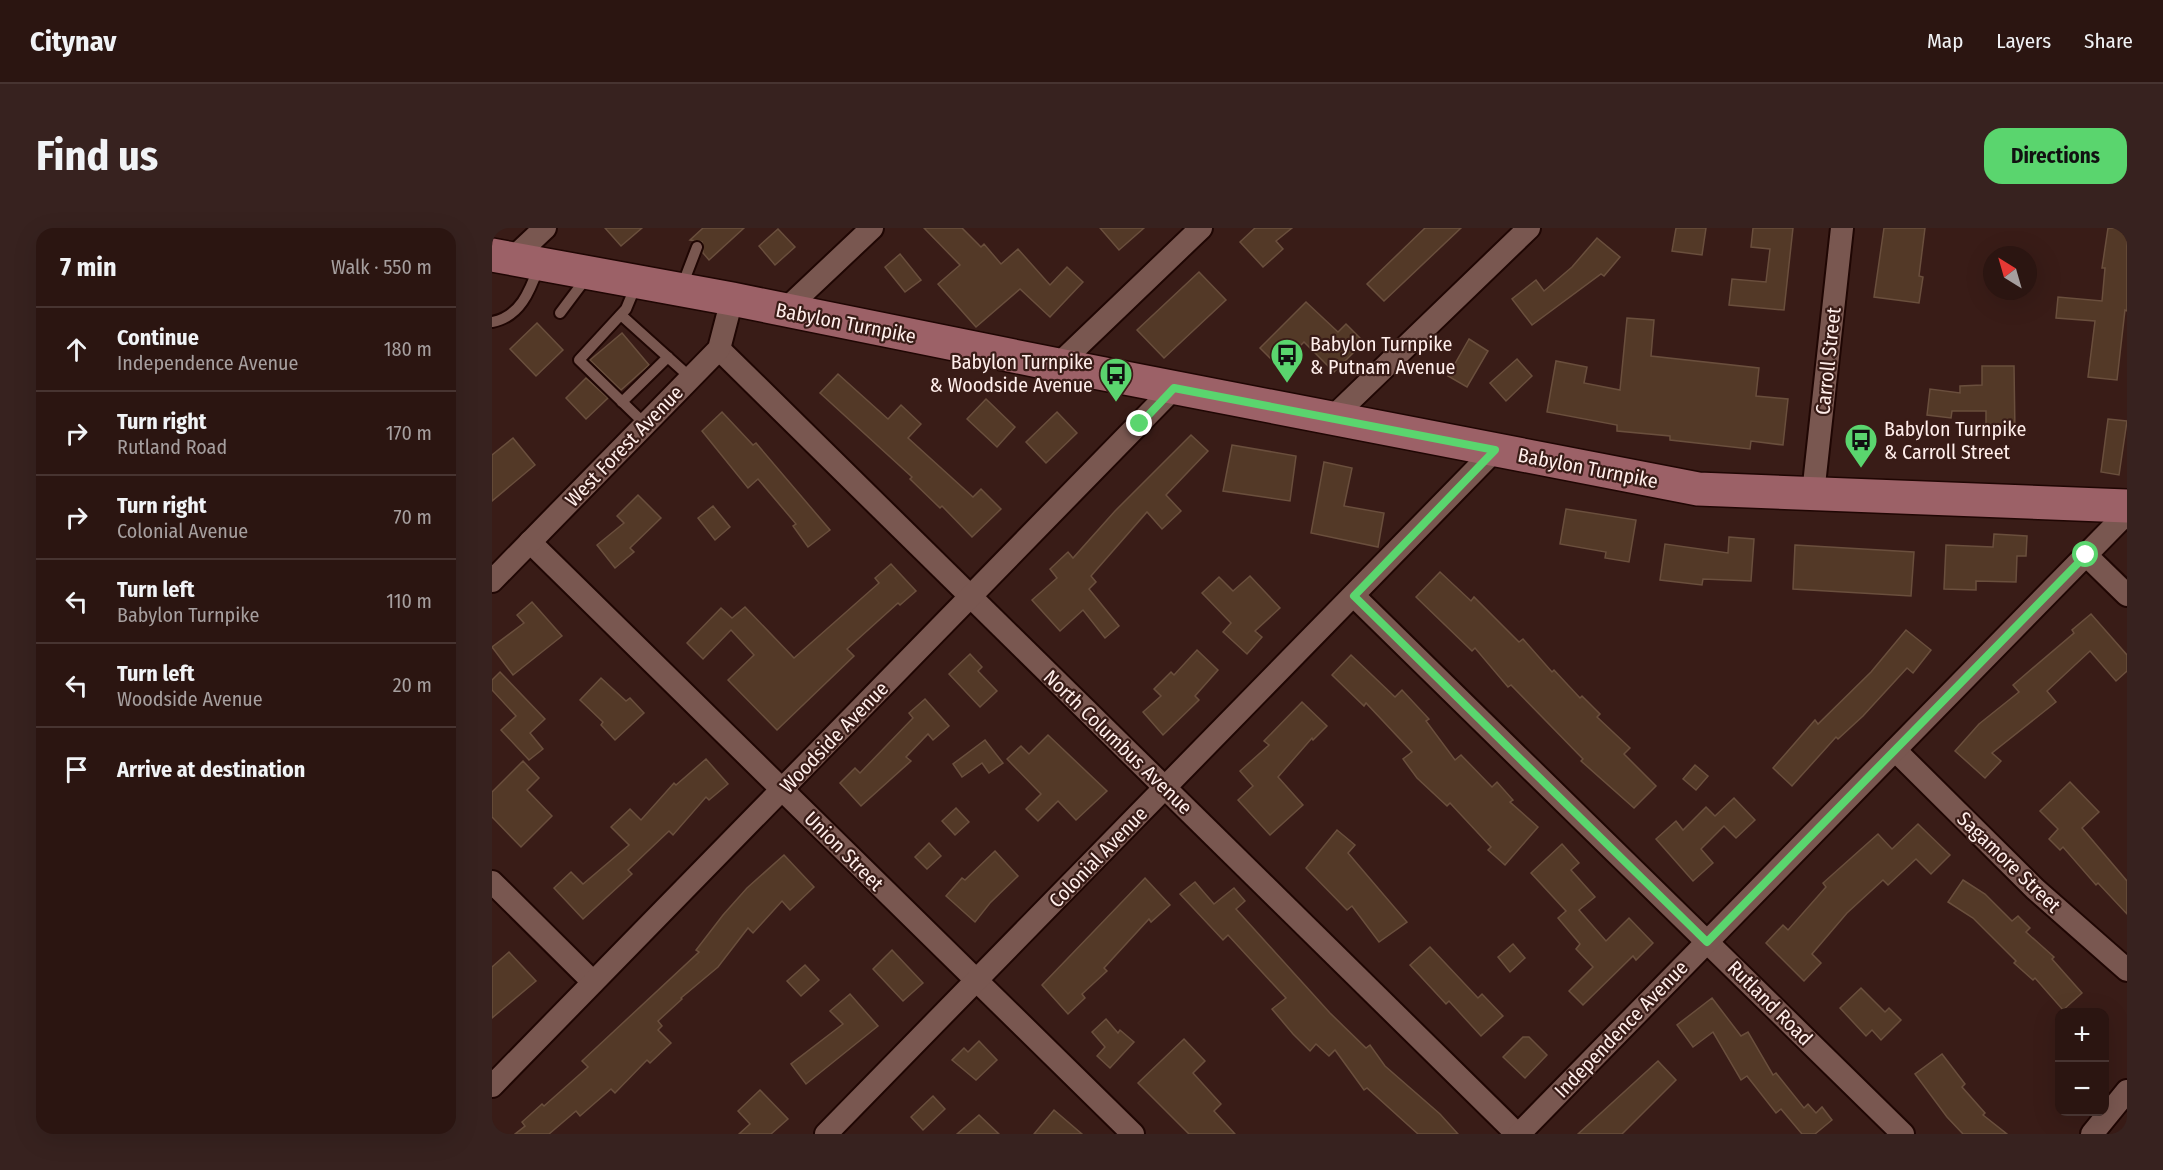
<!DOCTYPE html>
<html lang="en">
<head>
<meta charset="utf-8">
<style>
  :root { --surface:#2b1511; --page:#37221f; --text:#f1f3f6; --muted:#a69f9f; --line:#473431; --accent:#5ad56e }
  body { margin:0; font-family:"Fira Sans Condensed",sans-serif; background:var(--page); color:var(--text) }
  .controls { position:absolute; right:18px; bottom:18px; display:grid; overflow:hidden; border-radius:12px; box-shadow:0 6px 24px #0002 }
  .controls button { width:54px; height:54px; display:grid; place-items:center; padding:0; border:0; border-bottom:2px solid var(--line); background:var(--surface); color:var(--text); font:30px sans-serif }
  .compass { position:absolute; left:1491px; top:18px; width:54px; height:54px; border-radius:50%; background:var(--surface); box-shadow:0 6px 24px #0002; rotate:323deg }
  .stop { position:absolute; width:18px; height:18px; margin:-14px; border:4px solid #5ad56e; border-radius:50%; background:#fff }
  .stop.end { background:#5ad56e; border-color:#fff; box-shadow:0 2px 6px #0008 }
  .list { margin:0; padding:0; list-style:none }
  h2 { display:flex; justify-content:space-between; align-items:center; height:78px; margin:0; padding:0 24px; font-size:26px }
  h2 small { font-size:20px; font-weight:400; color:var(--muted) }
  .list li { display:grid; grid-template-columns:39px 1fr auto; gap:18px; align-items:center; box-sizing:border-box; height:84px; padding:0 24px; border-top:2px solid var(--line) }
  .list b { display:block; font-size:22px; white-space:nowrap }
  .list p { margin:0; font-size:20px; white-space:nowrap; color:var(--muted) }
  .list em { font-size:20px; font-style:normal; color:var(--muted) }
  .icon { flex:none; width:33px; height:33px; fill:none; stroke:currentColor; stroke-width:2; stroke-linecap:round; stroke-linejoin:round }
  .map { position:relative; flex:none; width:1635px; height:906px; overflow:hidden; border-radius:18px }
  header { display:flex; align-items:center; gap:36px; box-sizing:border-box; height:84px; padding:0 30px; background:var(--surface); border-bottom:2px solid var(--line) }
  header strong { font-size:28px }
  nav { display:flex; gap:33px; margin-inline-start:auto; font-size:21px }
  .intro { display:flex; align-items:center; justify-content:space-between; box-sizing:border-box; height:144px; padding:0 36px }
  h1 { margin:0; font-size:42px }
  .button { padding:15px 27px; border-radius:18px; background:var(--accent); color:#111; font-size:21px; font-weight:700 }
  main { display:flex; gap:36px; padding:0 36px }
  aside { flex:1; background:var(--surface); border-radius:18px; box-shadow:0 6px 24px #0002 }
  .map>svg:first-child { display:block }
  .building { fill:#533927; stroke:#6a4f3d; stroke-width:1.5 }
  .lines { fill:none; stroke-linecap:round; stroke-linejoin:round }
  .lane-casing { stroke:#1f0603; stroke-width:14 }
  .street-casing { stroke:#1f0603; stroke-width:26 }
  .primary-casing { stroke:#1f0603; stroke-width:36 }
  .lane { stroke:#795750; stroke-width:10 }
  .street { stroke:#795750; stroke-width:22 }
  .primary { stroke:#9c6167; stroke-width:33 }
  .route { stroke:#5ad56e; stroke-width:8 }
  .labels { text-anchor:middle; stroke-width:4.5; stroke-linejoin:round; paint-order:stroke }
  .street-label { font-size:20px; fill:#ffeeeb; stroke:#391c17 }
  .poi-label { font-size:20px; fill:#ffeeeb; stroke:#391c17; text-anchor:start }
</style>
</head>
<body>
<header>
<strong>Citynav</strong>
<nav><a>Map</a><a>Layers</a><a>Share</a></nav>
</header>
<div class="intro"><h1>Find us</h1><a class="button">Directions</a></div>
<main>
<aside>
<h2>7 min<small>Walk · 550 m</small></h2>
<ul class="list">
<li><svg class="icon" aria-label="ahead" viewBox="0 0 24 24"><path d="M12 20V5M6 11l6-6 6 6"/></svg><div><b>Continue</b><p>Independence Avenue</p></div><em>180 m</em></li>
<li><svg class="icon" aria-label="right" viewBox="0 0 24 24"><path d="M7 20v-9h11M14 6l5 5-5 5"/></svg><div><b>Turn right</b><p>Rutland Road</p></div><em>170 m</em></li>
<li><svg class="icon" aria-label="right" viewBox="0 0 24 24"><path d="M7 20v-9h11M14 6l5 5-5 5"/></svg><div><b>Turn right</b><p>Colonial Avenue</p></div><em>70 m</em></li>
<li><svg class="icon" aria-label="left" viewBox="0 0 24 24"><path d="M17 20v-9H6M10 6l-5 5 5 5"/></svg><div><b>Turn left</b><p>Babylon Turnpike</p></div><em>110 m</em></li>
<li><svg class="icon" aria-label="left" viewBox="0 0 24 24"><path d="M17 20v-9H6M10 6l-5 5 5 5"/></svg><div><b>Turn left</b><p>Woodside Avenue</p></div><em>20 m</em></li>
<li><svg class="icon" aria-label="arrive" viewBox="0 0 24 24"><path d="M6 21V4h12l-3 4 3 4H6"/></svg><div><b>Arrive at destination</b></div></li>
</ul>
</aside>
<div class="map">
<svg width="1635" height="906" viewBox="0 0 1635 906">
  <rect width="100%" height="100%" fill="#391c17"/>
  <g class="building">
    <polygon points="113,0 150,0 129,18"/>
    <polygon points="211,0 252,0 217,32 211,25 210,14 198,12"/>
    <polygon points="432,0 470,0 489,19 492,16 509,36 526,21 558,57 575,39 591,54 558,89 528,61 484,99 446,56 468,37"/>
    <polygon points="608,0 652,0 627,22"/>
    <polygon points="763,0 800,0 784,13 791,21 771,39 748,14"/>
    <polygon points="933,0 969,0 892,73 875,56"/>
    <polygon points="1184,0 1214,0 1210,27 1180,23"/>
    <polygon points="1261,0 1301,0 1292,82 1237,77 1240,51 1274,54 1278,21 1259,19"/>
    <polygon points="1392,0 1433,0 1427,48 1431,49 1427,75 1382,69"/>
    <polygon points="1616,0 1635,1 1635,83 1633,82 1625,152 1596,149 1603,93 1564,90 1566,69 1610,73 1613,40 1610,40"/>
    <polygon points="286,1 303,19 283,37 267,18"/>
    <polygon points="1105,10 1128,29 1112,48 1109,46 1040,97 1020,71 1044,52 1052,63 1080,39"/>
    <polygon points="408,26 429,52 413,64 393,39"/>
    <polygon points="707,44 734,72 672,130 645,102"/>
    <polygon points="814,74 846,104 854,96 872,114 842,144 812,114 787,139 768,120"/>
    <polygon points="1135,90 1162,92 1159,128 1267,140 1264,168 1296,171 1291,217 1259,213 1258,221 1178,212 1178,208 1125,203 1125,197 1055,184 1064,133 1095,139 1092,155 1128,162"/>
    <polygon points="45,95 71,122 44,148 18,121"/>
    <polygon points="130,105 157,137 129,162 98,132"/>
    <polygon points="977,111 996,123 975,159 956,148"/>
    <polygon points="1025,131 1040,148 1014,173 998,155"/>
    <polygon points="1490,138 1522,138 1523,205 1494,205 1494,183 1460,183 1459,190 1435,187 1438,161 1468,165 1468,158 1490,157"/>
    <polygon points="346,146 396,191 409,177 429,196 416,210 481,269 489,261 509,281 480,309 450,278 448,280 418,251 420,249 328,165"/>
    <polygon points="94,150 116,170 94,191 74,170"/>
    <polygon points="494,171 523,199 505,219 475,191"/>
    <polygon points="230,184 261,217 264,215 338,302 316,319 301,298 304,296 266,251 256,260 210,203"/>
    <polygon points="565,184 585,205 554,235 534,214"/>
    <polygon points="1616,191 1635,193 1627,247 1609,244"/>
    <polygon points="699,207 716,223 674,267 689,283 670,301 655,284 599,348 604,354 597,361 627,398 613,410 591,382 568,403 540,372 565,350 558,341 576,324 581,330 623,283"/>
    <polygon points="21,210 43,237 0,273 0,227"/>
    <polygon points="740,217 804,228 798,273 731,263"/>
    <polygon points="832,234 860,240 852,278 892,285 886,319 819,305"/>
    <polygon points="146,267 169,290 138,320 142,324 123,340 105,317 132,295 125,288"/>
    <polygon points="221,278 238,299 223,312 206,290"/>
    <polygon points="1074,281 1144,292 1137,334 1113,330 1114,324 1068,316"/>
    <polygon points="1502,306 1535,308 1534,328 1525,328 1524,354 1484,353 1484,362 1452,361 1454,317 1501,319"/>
    <polygon points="1237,309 1262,311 1259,353 1211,351 1210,357 1168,352 1173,316 1236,325"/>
    <polygon points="1303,317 1422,324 1419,368 1301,361"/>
    <polygon points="399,336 424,363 408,377 406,375 355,421 362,428 285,502 236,452 262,427 239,402 211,431 195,415 229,380 240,390 253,379 302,430 387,355 383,350"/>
    <polygon points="948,344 979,373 982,369 1027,414 1031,411 1060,444 1062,442 1088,470 1090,468 1108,486 1105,489 1138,520 1132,526 1164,558 1142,580 1089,533 1091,531 1019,457 1016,459 983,420 980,423 924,369"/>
    <polygon points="758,348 788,380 763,403 770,409 755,426 731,404 739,395 710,365 727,349 741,363"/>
    <polygon points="40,374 70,408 21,447 0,419 32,395 25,387"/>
    <polygon points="1599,386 1635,427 1635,443 1624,453 1598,423 1555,463 1564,474 1500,525 1509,533 1493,550 1463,523 1487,496 1527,464 1521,457 1582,405 1580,402"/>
    <polygon points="1414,402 1439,422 1421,445 1415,440 1371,488 1346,511 1344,509 1300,558 1281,540 1323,492 1326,496 1379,444"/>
    <polygon points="705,422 726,442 703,468 707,472 671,507 651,484 669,468 662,461 679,444 682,447"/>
    <polygon points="478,426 490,439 486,443 505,463 488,479 457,446"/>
    <polygon points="859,427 903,469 910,462 937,491 934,493 963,532 969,527 1000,559 1005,554 1021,572 1018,574 1046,599 1013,637 996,622 999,619 958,575 955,578 925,550 911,531 920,524 874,475 872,478 840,447"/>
    <polygon points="8,444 53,491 38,505 51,521 37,532 9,502 24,488 0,462 0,452"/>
    <polygon points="109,450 134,473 138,470 152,485 123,512 109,497 111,494 88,472"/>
    <polygon points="433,471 457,498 441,512 436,506 414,529 419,533 369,578 348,555 363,540 368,545 421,490 417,485"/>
    <polygon points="810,474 835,498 821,512 820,510 786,549 811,577 778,607 746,572 761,558 748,543 777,517 772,513"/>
    <polygon points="556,507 615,563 584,592 566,573 546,593 534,581 549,566 515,531 529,518 537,526"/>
    <polygon points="493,512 511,535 497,545 490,535 470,549 461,536"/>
    <polygon points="214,531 236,556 217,572 214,569 181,607 177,603 136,642 140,646 91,691 62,660 79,644 91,656 137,617 119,599 138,581 149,592 182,555 184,557"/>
    <polygon points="31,533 47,550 35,562 60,588 29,619 0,589 0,564"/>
    <polygon points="1203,537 1216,548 1204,562 1191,551"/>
    <polygon points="1578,554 1607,584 1590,600 1635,653 1635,686 1606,655 1604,657 1571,619 1568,622 1557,611 1566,601 1548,583"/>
    <polygon points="1242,570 1263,592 1244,610 1232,598 1209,621 1221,635 1201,653 1164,611 1184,593 1191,602 1214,579 1223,588"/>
    <polygon points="464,580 477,594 463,607 450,593"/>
    <polygon points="1426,596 1458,627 1439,646 1424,631 1396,657 1391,652 1355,685 1320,726 1329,735 1312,753 1274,715 1291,697 1296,702 1334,659 1331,655 1386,606 1400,621"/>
    <polygon points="845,602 863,617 856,625 915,694 887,714 860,678 855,682 814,640"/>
    <polygon points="437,615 449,628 435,641 423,629"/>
    <polygon points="1070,616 1087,635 1079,642 1103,669 1087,682 1114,713 1137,690 1161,715 1144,732 1141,728 1091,777 1077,763 1101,739 1084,721 1088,716 1066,690 1074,683 1039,645"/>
    <polygon points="503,623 526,648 498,675 483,694 454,668 470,650 473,652"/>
    <polygon points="292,627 322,659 298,682 290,673 261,705 256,700 226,739 189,770 190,771 166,793 170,798 166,802 179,815 158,835 155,832 123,865 119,861 88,888 84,883 57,906 23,906 33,898 30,894 50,876 52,878 96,839 90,833 207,724 204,722 231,687 255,660"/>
    <polygon points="653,650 678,677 659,694 657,691 612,740 615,743 590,766 593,770 576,786 550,757"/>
    <polygon points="1471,652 1493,666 1520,693 1526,688 1538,700 1534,704 1562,729 1560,731 1590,765 1571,782 1543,750 1541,752 1522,735 1524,733 1481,690 1456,674"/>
    <polygon points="703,654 722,676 742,660 753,673 744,681 838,785 874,820 878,817 893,838 948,886 966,906 926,906 875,860 872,862 843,822 837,828 824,816 818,823 801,806 780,781 794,770 736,707 731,712 688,666"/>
    <polygon points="1021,716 1033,730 1018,744 1006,729"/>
    <polygon points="938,719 986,770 990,766 1011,788 989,808 957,773 954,776 918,737"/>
    <polygon points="400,722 431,755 411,773 381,741"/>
    <polygon points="17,724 44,753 0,790 0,739"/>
    <polygon points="313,737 327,752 309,768 295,753"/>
    <polygon points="1369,760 1393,784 1397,780 1409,792 1389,812 1380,802 1374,808 1348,780"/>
    <polygon points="358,766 386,798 314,856 299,836 351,796 338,783"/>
    <polygon points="1220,770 1249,808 1256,804 1281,847 1284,845 1312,880 1316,876 1324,885 1330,879 1340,892 1323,906 1310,906 1289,881 1284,885 1255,848 1249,852 1221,804 1201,819 1185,797"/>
    <polygon points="614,791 626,805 628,802 642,814 618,840 605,828 613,819 600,804"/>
    <polygon points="1031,809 1037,809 1055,827 1033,850 1011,829"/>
    <polygon points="692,811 713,833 701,845 729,876 722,883 743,906 697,906 646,855"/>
    <polygon points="487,813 505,832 484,852 460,832 472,820 476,824"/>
    <polygon points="1450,826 1473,856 1470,859 1493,885 1491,887 1515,906 1471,906 1455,889 1423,846"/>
    <polygon points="1166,833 1184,852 1130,906 1086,906"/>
    <polygon points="268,862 296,891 279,906 247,906 258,896 246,883"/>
    <polygon points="441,868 453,881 431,902 419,889"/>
    <polygon points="562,882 590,906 542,906"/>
    <polygon points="487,887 507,906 465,906"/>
  </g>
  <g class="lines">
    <g class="lane-casing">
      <g id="lane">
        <polyline points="144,57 134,81 87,132 153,196"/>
        <polyline points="190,58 205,19"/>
        <polyline points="68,85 95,49"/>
        <polyline points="129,87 199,150"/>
        <path d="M0,94c28,-5 38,-31 47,-56"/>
        <polyline points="130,174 176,129"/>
      </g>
    </g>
    <g class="street-casing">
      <g id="street">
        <polyline points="20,31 53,0"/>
        <polyline points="292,83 380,0"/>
        <polyline points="227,121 1025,906"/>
        <polyline points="566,137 709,0"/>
        <polyline points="841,189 1037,0"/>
        <polyline points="1321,266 1350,0"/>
        <polyline points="38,314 641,906"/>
        <polyline points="1594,327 1635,367"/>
        <polyline points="0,353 227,121 240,71"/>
        <polyline points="862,368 1411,906"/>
        <polyline points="1403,522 1543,661 1635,742"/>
        <polyline points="0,654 101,754"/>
        <polyline points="0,858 682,160"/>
        <polyline points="334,906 1003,222"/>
        <polyline points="1027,906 1635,285"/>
        <polyline points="1600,906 1635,863"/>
      </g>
    </g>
    <g class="primary-casing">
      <polyline id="primary" points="0,27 240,71 566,137 1206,261 1635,278"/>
    </g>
    <use href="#lane" class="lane"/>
    <use href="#street" class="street"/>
    <use href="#primary" class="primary"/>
  </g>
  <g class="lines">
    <polyline class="route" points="648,196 682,160 1003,222 862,368 1215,714 1594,327"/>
  </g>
  <defs>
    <g id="bus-pin" transform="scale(1.725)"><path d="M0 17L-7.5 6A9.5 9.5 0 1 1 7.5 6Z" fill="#5ad56e" stroke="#391c17"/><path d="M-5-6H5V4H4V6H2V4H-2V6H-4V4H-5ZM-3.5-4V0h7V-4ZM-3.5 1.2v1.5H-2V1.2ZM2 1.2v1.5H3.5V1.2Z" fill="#111"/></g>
  </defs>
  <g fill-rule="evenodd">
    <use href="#bus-pin" x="795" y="127"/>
    <use href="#bus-pin" x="624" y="146"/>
    <use href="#bus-pin" x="1369" y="212"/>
  </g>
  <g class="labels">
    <g class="street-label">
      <text transform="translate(354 95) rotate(11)" y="7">Babylon Turnpike</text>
      <text transform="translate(1336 133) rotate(-84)" y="7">Carroll Street</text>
      <text transform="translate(132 218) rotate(-46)" y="7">West Forest Avenue</text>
      <text transform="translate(1096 240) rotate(11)" y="7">Babylon Turnpike</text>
      <text transform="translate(342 509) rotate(-46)" y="7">Woodside Avenue</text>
      <text transform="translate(626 514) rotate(44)" y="7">North Columbus Avenue</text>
      <text transform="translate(352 623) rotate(45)" y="7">Union Street</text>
      <text transform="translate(606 629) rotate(-46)" y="7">Colonial Avenue</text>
      <text transform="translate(1517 634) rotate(44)" y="7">Sagamore Street</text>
      <text transform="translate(1278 775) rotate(45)" y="7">Rutland Road</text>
      <text transform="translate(1129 801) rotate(-46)" y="7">Independence Avenue</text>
    </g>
    <g class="poi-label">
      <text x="818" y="123">Babylon Turnpike<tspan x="818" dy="23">&amp; Putnam Avenue</tspan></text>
      <text x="601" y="141" text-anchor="end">Babylon Turnpike<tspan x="601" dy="23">&amp; Woodside Avenue</tspan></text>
      <text x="1392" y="208">Babylon Turnpike<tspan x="1392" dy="23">&amp; Carroll Street</tspan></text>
    </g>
  </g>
</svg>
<div class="controls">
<button>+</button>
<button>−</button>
</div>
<svg class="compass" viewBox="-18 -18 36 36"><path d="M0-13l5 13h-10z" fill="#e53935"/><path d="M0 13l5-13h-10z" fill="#a69f9f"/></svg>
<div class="stop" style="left:1594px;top:327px"></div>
<div class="stop end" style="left:648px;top:196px"></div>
</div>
</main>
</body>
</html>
